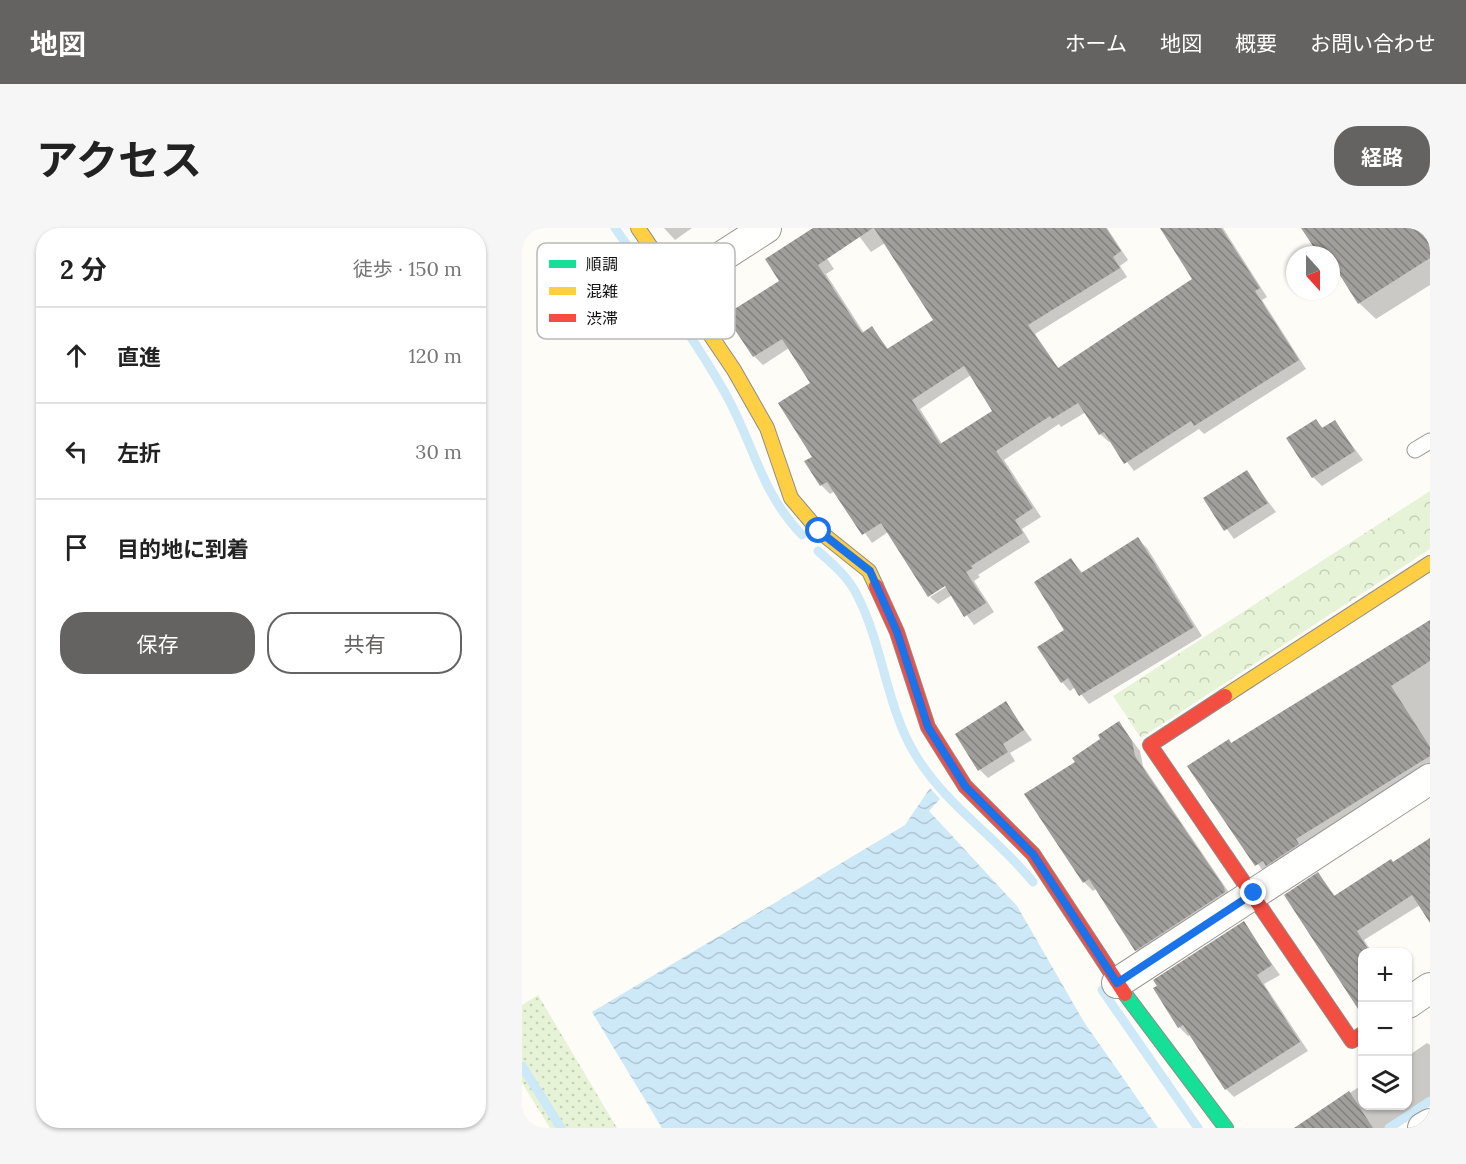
<!DOCTYPE html>
<html lang="ja">
<head>
<meta charset="utf-8">
<style>
  :root { --surface:#fff; --page:#f6f6f6; --text:#222; --muted:#767676; --line:#e0e0e0; --accent:#646362 }
  body { margin:0; font-family:Lora,"Noto Sans JP",serif; background:var(--page); color:var(--text) }
  .controls { position:absolute; right:18px; bottom:18px; display:grid; overflow:hidden; border-radius:12px; box-shadow:0 2px 4px #0004 }
  .controls button { width:54px; height:54px; display:grid; place-items:center; padding:0; border:0; border-bottom:2px solid var(--line); background:var(--surface); color:var(--text); font:30px sans-serif }
  .compass { position:absolute; left:764px; top:18px; width:54px; height:54px; border-radius:50%; background:var(--surface); box-shadow:0 2px 4px #0004; rotate:159deg }
  .stop { position:absolute; width:18px; height:18px; margin:-14px; border:4px solid #1a73e8; border-radius:50%; background:#fff }
  .stop.end { background:#1a73e8; border-color:#fff; box-shadow:0 2px 6px #0008 }
  .list { margin:0; padding:0; list-style:none }
  h2 { display:flex; justify-content:space-between; align-items:center; height:78px; margin:0; padding:0 24px; font-size:26px }
  h2 small { font-size:20px; font-weight:400; color:var(--muted) }
  .list li { display:grid; grid-template-columns:39px 1fr auto; gap:18px; align-items:center; box-sizing:border-box; height:96px; padding:0 24px; border-top:2px solid var(--line) }
  .list b { display:block; font-size:22px; white-space:nowrap }
  .list em { font-size:20px; font-style:normal; color:var(--muted) }
  .actions { display:flex; gap:12px; padding:18px 24px }
  .actions a { flex:1; padding:14px 0; border:2px solid var(--accent); border-radius:24px; text-align:center; font-size:21px; color:var(--accent) }
  .actions .main { background:var(--accent); color:#fff }
  .icon { flex:none; width:33px; height:33px; fill:none; stroke:currentColor; stroke-width:2; stroke-linecap:round; stroke-linejoin:round }
  .map { position:relative; flex:none; width:908px; height:900px; overflow:hidden; border-radius:24px }
  header { display:flex; align-items:center; gap:36px; box-sizing:border-box; height:84px; padding:0 30px; background:var(--accent); color:#fff }
  header strong { font-size:28px }
  nav { display:flex; gap:33px; margin-inline-start:auto; font-size:21px }
  .intro { display:flex; align-items:center; justify-content:space-between; box-sizing:border-box; height:144px; padding:0 36px }
  h1 { margin:0; font-size:42px }
  .button { padding:15px 27px; border-radius:24px; background:var(--accent); color:#fff; font-size:21px; font-weight:700 }
  main { display:flex; gap:36px; padding:0 36px }
  aside { flex:1; background:var(--surface); border-radius:24px; box-shadow:0 2px 4px #0004 }
  .map>svg:first-child { display:block }
  .grass { fill:url(#grass-dots) }
  .park { fill:url(#park-crowns) }
  .water { fill:url(#water-waves) }
  .shadow { fill:#0003; fill-rule:evenodd }
  .lines { fill:none; stroke-linecap:round; stroke-linejoin:round }
  .stream { stroke:#cde8f7; stroke-width:9 }
  .building { fill:url(#building-back-hatch); fill-rule:evenodd }
  .lane-casing { stroke:#979795; stroke-width:17 }
  .street-casing { stroke:#979795; stroke-width:32 }
  .fast-casing { stroke:#8e8d8b; stroke-width:16 }
  .slow-casing { stroke:#8e8d8b; stroke-width:16 }
  .jam-casing { stroke:#8e8d8b; stroke-width:16 }
  .lane { stroke:#fffffe; stroke-width:15 }
  .street { stroke:#fffffe; stroke-width:30 }
  .fast { stroke:#16e098; stroke-width:14 }
  .slow { stroke:#ffcf43; stroke-width:14 }
  .jam { stroke:#f24e42; stroke-width:14 }
  .route { stroke:#1a73e8; stroke-width:8 }
  .key { fill:#fff; stroke:#b8b8b8; stroke-width:1.5 }
  .key-label { font-size:16px; fill:#111 }
</style>
</head>
<body>
<header>
<strong>地図</strong>
<nav><a>ホーム</a><a>地図</a><a>概要</a><a>お問い合わせ</a></nav>
</header>
<div class="intro"><h1>アクセス</h1><a class="button">経路</a></div>
<main>
<aside>
<h2>2 分<small>徒歩 · 150 m</small></h2>
<ul class="list">
<li><svg class="icon" aria-label="ahead" viewBox="0 0 24 24"><path d="M12 20V5M6 11l6-6 6 6"/></svg><div><b>直進</b></div><em>120 m</em></li>
<li><svg class="icon" aria-label="left" viewBox="0 0 24 24"><path d="M17 20v-9H6M10 6l-5 5 5 5"/></svg><div><b>左折</b></div><em>30 m</em></li>
<li><svg class="icon" aria-label="arrive" viewBox="0 0 24 24"><path d="M6 21V4h12l-3 4 3 4H6"/></svg><div><b>目的地に到着</b></div></li>
</ul>
<div class="actions"><a class="main">保存</a><a>共有</a></div>
</aside>
<div class="map">
<svg width="908" height="900" viewBox="0 0 908 900">
  <defs>
    <pattern id="grass-dots" width="8" height="8" patternUnits="userSpaceOnUse" patternTransform="scale(1.5)"><rect width="8" height="8" fill="#e7f3d7"/><path d="M2 2h.1M6 6h.1" fill="none" stroke="#c5cfb8" stroke-width="1.8" stroke-linecap="round"/></pattern>
    <pattern id="park-crowns" width="20" height="18" patternUnits="userSpaceOnUse" patternTransform="scale(1.5)"><rect width="20" height="18" fill="#e7f3d7"/><path d="M2 6a3 3 0 1 1 6 0M12 15a3 3 0 1 1 6 0" fill="none" stroke="#c5cfb8"/></pattern>
    <pattern id="water-waves" width="16" height="10" patternUnits="userSpaceOnUse" patternTransform="scale(1.5)"><rect width="16" height="10" fill="#cde8f7"/><path d="M0 5q4-4 8 0t8 0" fill="none" stroke="#afc6d3"/></pattern>
    <pattern id="building-back-hatch" width="6" height="6" patternUnits="userSpaceOnUse" patternTransform="scale(1.5)"><rect width="6" height="6" fill="#a19f9c"/><path d="M-1 5l2 2M0 0l6 6M5-1l2 2" fill="none" stroke="#82807e"/></pattern>
  </defs>
  <rect width="100%" height="100%" fill="#fdfcf7"/>
  <polygon class="grass" points="16,767 95,900 28,900 0,855 0,777"/>
  <polygon class="park" points="908,263 908,321 619,510 591,468"/>
  <polygon class="water" points="408,560 418,571 407,583 495,678 562,794 636,900 140,900 70,784 383,597"/>
  <g class="shadow">
    <polygon points="142,0 170,0 153,12"/>
    <path d="M331,0h254l21,32 -8,6 7,11 -92,57 24,35 135,-90 -23,-51h52l44,69 -5,3 44,69 -102,65 -5,-5 -65,42 -23,-30 -2,1 -9,-8 -14,-22 -25,15 -2,-3 -55,36 37,57 -19,12 8,13 -52,33 2,2 -6,4 20,31 -20,13 -22,-30 -14,9 -8,-7 22,-14 -64,-51 -16,11 -37,-52 -5,3 -9,-9 -15,-23 8,-5 -2,-73 -23,-36 -26,17 -9,-9 27,-75 35,-39 18,27 -8,5 38,59 8,-5 17,22 46,-30 -50,-77 -14,9zM449,147l23,36 -52,33 -22,-35z"/>
    <polygon points="781,0 908,0 908,57 854,91 837,75 816,42 809,38 809,27 798,27"/>
    <polygon points="794,193 802,201 813,194 841,232 800,258 791,249"/>
    <polygon points="724,244 754,284 712,311 683,271"/>
    <polygon points="616,311 625,320 680,408 567,476 553,459 548,463 540,454 549,332 561,345"/>
    <polygon points="908,394 908,541 743,646 667,538 709,516"/>
    <polygon points="483,475 510,512 488,525 493,533 466,550 458,542"/>
    <polygon points="597,495 618,523 621,538 710,669 622,731 614,722 574,661 571,663 562,654 504,566 555,534"/>
    <polygon points="908,611 908,693 898,677 842,712 850,724 840,724 840,786 764,667 796,646 814,669"/>
    <polygon points="721,695 758,747 742,756 786,823 712,869 704,861 669,806 666,808 657,799"/>
    <polygon points="905,815 908,817 908,873 866,900 774,900 840,857 840,878 886,878 886,828"/>
  </g>
  <g class="lines">
    <g class="stream">
      <path d="M93,0c37,53 77,107 109,163 30,52 35,99 78,144"/>
      <path d="M296,323c15,13 31,27 39,44 26,50 29,111 58,159 30,51 82,83 118,128"/>
      <polyline points="580,762 676,900"/>
      <polyline points="0,838 39,900"/>
      <polyline points="867,900 908,873"/>
    </g>
  </g>
  <g class="building">
    <path d="M291,0h60l-55,37 44,68 10,-7 15,23 46,-29 -59,-92h232l15,23 -8,6 7,11 -92,57 30,43 134,-89 -32,-51h61l39,60 -5,3 44,69 -105,66 -3,-5 -67,43 -20,-32 -5,3 -21,-32 -26,16 -2,-3 -54,35 37,57 -18,12 8,13 -52,33 2,2 -7,4 20,31 -22,14 -19,-31 -17,11 -47,-74 -19,12 -35,-53 -7,4 -16,-25 8,-4 -34,-54 32,-20 -28,-44 -29,18 -28,-42 54,-34 -14,-22zM442,138l28,45 -52,33 -28,-44z"/>
    <polygon points="779,0 908,0 908,30 836,76 809,33 809,27 797,27"/>
    <polygon points="794,191 800,200 813,192 833,223 790,250 764,210"/>
    <polygon points="725,242 746,275 702,303 681,270"/>
    <polygon points="616,309 672,399 557,468 546,450 539,455 515,419 542,402 512,354 549,330 559,345"/>
    <polygon points="908,392 908,433 869,458 908,519 908,528 774,611 777,616 744,638 741,633 733,638 665,538 707,511 709,515"/>
    <polygon points="484,473 502,502 481,516 486,524 456,543 433,506"/>
    <polygon points="597,493 610,513 613,528 702,659 703,664 613,723 567,651 561,655 502,566 553,534 550,530 578,511 576,507"/>
    <polygon points="908,610 908,695 890,667 835,703 846,721 840,724 840,787 762,667 796,644 812,668 869,631 871,634"/>
    <polygon points="722,693 750,737 735,747 778,814 703,862 661,797 656,800 631,760 635,758 631,752"/>
    <polygon points="827,863 851,900 772,900"/>
  </g>
  <g class="lines">
    <g class="lane-casing">
      <polyline id="lane" points="893,222 908,213"/>
    </g>
    <g class="street-casing">
      <g id="street">
        <polyline points="154,58 244,0"/>
        <polyline points="595,755 908,551"/>
        <polyline points="886,775 908,760"/>
        <polyline points="901,900 908,896"/>
      </g>
    </g>
    <g class="fast-casing">
      <polyline id="fast" points="603,766 704,900"/>
    </g>
    <g class="slow-casing">
      <g id="slow">
        <polyline points="116,0 212,142 245,200 269,270 297,303 347,343 354,358"/>
        <polyline points="703,468 908,335"/>
      </g>
    </g>
    <g class="jam-casing">
      <g id="jam">
        <polyline points="354,358 375,404 406,499 443,558 511,626 603,766"/>
        <polyline points="703,468 628,517 830,813 840,806"/>
      </g>
    </g>
    <use href="#lane" class="lane"/>
    <use href="#street" class="street"/>
    <use href="#fast" class="fast"/>
    <use href="#slow" class="slow"/>
    <use href="#jam" class="jam"/>
  </g>
  <g class="lines">
    <polyline class="route" points="297,303 348,343 375,404 406,499 443,558 511,626 595,755 732,665"/>
  </g>
  <rect x="15" y="15" width="198" height="96" rx="9" class="key"/>
  <rect x="27" y="32" width="27" height="8" fill="#16e098"/>
  <rect x="27" y="59" width="27" height="8" fill="#ffcf43"/>
  <rect x="27" y="86" width="27" height="8" fill="#f24e42"/>
  <g class="key-label">
    <text x="64" y="42">順調</text>
    <text x="64" y="69">混雑</text>
    <text x="64" y="96">渋滞</text>
  </g>
</svg>
<div class="controls">
<button>+</button>
<button>−</button>
<button><svg class="icon" aria-label="layers" viewBox="0 0 24 24"><path d="M12 4l9 5-9 5-9-5zM3 14l9 5 9-5"/></svg></button>
</div>
<svg class="compass" viewBox="-18 -18 36 36"><path d="M0-13l5 13h-10z" fill="#e53935"/><path d="M0 13l5-13h-10z" fill="#767676"/></svg>
<div class="stop" style="left:297px;top:303px"></div>
<div class="stop end" style="left:732px;top:665px"></div>
</div>
</main>
</body>
</html>
